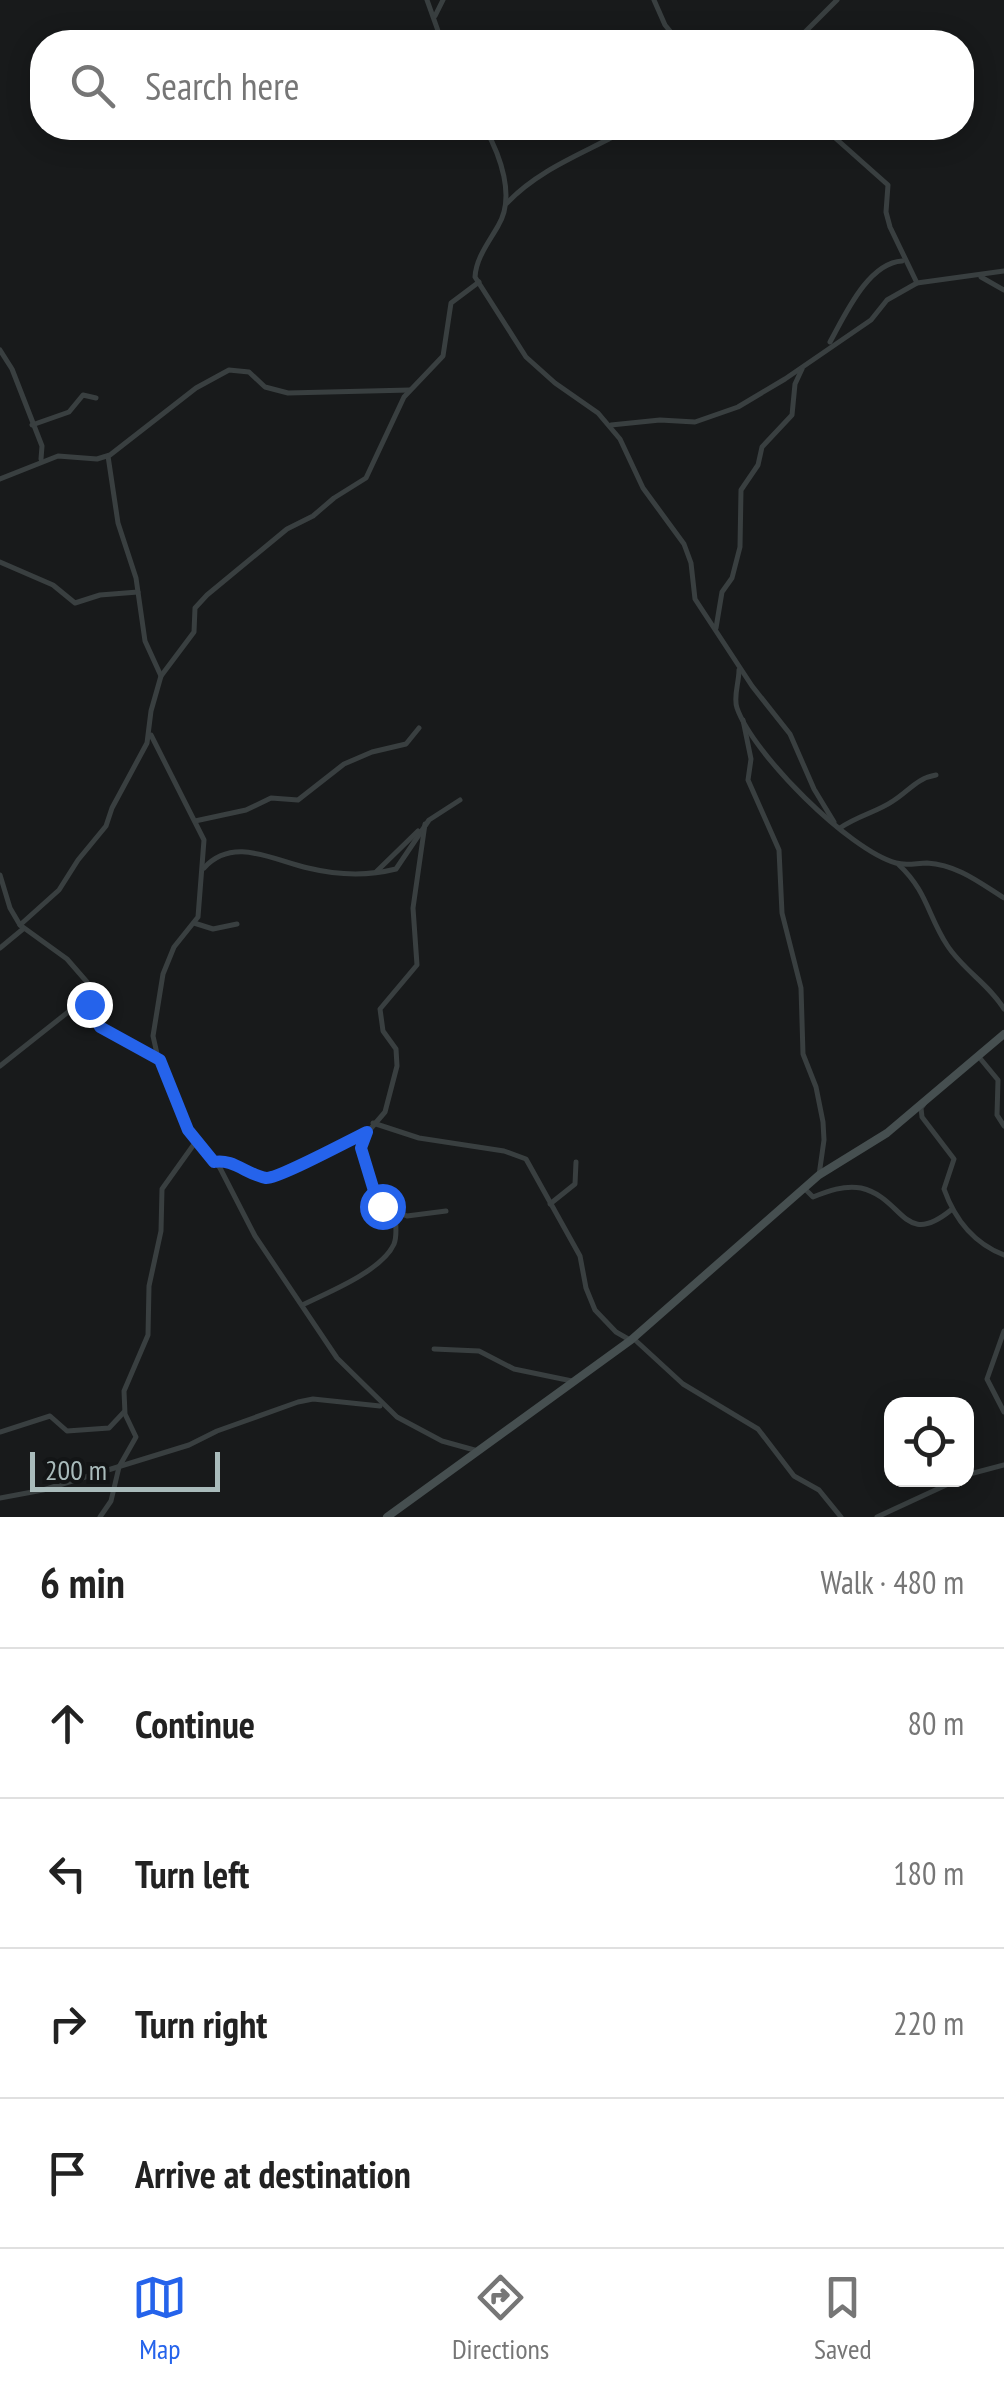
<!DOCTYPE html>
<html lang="en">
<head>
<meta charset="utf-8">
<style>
  :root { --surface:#fff; --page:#f2f2f2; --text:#222; --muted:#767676; --line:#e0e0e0; --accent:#2563eb }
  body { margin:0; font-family:"PT Sans Narrow",sans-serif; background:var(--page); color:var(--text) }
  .controls { position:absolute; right:30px; bottom:30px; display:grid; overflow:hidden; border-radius:20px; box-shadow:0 5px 25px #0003 }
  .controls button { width:90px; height:90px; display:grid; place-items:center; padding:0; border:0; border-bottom:2px solid var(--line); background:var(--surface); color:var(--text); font:50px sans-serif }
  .scale { position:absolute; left:30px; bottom:25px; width:190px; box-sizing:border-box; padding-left:10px; border:5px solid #a9bbbb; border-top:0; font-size:28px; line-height:35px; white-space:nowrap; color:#a9bbbb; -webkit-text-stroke:8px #131516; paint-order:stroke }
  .stop { position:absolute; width:30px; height:30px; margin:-22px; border:8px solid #2563eb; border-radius:50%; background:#fff }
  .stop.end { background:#2563eb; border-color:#fff; box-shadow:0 2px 10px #0008 }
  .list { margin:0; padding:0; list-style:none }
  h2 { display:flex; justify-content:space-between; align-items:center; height:130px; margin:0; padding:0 40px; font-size:42px }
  h2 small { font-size:32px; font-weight:400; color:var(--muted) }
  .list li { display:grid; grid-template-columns:65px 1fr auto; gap:30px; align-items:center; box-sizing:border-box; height:150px; padding:0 40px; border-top:2px solid var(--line) }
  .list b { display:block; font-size:38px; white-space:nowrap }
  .list em { font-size:32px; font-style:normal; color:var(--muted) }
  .icon { flex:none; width:55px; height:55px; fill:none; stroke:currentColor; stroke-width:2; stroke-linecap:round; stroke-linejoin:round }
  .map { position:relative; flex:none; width:1004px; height:1517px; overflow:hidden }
  .search { position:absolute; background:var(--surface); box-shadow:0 5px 25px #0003; left:30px; right:30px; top:30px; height:110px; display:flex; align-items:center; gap:25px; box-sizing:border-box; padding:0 35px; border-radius:40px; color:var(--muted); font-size:38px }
  .sheet { height:730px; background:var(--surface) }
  nav { display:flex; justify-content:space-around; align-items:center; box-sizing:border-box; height:140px; border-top:2px solid var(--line); background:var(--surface); font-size:28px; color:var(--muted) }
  nav a { display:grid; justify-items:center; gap:5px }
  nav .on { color:var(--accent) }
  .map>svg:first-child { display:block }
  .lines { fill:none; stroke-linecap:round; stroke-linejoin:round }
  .street { stroke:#393f40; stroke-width:5 }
  .secondary { stroke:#464f50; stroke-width:8 }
  .route { stroke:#2563eb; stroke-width:12 }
</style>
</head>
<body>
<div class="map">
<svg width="1004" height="1517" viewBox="0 0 1004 1517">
  <rect width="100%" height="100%" fill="#181a1b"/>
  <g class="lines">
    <g class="street">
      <polyline points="427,0 442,42"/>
      <polyline points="654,0 665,25 679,42"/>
      <polyline points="435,16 443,0"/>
      <polyline points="774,42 803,34 837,0"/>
      <path d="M485,128c15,27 31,69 13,98 -9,16 -22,32 -23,51l51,80 29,26 43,30 22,26 23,49 41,56 7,19 4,36 57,87 38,48 24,55 20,33"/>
      <polyline points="824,128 888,185 886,212 890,227 917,283"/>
      <path d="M507,203c34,-36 81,-51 122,-75"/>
      <polyline points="981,277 1004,290"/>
      <path d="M830,342c15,-27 38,-79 72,-81"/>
      <polyline points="0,350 12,369 42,446 41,459"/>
      <polyline points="32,425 69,412 83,395 96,398"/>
      <polyline points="611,425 660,420 695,422 738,407 785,379 871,320 887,300 917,283 1004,271"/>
      <polyline points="0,479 58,456 97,459 110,455 196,388 229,370 249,372 265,387 288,393 410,390"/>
      <polyline points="0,562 53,585 75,603 100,595 138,592"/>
      <polyline points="716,628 722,592 732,578 740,547 741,490 758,465 762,447 792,415 795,384 802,369"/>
      <path d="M739,670c0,13 -6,27 -2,38 16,46 112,142 159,155 10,3 21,0 31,0 31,2 53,20 77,35"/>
      <polyline points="161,676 194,632 195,608 207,595 287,529 313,516 334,498 366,478 404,397 443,356 451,303 479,282"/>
      <polyline points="743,720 751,759 748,780 779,850 782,913 801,988 803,1054 816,1087 823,1122 824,1140 819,1175"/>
      <polyline points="151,735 204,840 198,917 174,947 163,974 153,1036 158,1058"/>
      <polyline points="195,821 246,810 271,798 298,800 344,764 372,752 406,744 419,728"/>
      <path d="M840,828c17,-12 37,-16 53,-27 16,-10 24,-23 43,-26"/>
      <path d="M899,865c28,26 29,51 48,80 16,25 42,39 57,64"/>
      <path d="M204,868c29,-32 69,-8 104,0 29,7 60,8 88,1l33,-49 31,-20"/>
      <polyline points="376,872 418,831"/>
      <polyline points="0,875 10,908 20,925 67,959 87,982 89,1004 97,1024 160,1061 188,1130 220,1168 255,1236 337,1358 397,1417 442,1441 478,1451"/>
      <polyline points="194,923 213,929 237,924"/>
      <polyline points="20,925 59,890 78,860 106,826 112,808 147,743 151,711 161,676 145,641 136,578 118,523 108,456"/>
      <polyline points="0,948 23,929"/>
      <polyline points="979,1057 998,1080 997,1115 1004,1126"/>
      <polyline points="0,1066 87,997"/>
      <path d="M924,1104l-3,4 1,9 32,42 -10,30c11,31 29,54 60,66"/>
      <polyline points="373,1123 419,1138 504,1151 526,1159 580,1256 586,1288 595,1310 616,1332 630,1340"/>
      <polyline points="365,1135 361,1148 379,1205 407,1216 446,1211"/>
      <polyline points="214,1161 225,1161 251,1174 273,1178 367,1133 385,1112 397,1066 396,1049 383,1031 380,1009 417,965 413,908 425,824"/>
      <path d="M804,1188l9,9c15,-6 31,-12 48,-9 43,10 42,61 90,22"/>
      <polyline points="550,1204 575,1184 576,1162"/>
      <path d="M302,1305c25,-12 80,-34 92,-61 4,-10 1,-22 1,-32"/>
      <polyline points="1004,1331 987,1379 1004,1412"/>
      <polyline points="634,1339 683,1384 758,1429 794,1476 819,1490 841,1517"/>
      <polyline points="434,1349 479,1351 514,1369 572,1381"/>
      <polyline points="0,1432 50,1416 67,1431 109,1428 124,1412"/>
      <polyline points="966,1475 1004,1465"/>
      <polyline points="0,1498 43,1490 189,1445 217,1431 298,1402 313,1399 380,1406"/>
      <polyline points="100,1517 111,1501 119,1467 136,1437 125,1414 124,1391 148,1335 149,1286 161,1231 162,1189 197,1140"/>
      <polyline points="877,1517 957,1480"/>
    </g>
    <polyline class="secondary" points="387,1517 631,1340 819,1175 887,1133 1004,1034"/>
  </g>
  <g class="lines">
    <path class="route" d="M89,1004l11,23 60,33 28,70 26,32c18,-4 34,13 52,16 12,1 84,-38 101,-46l-6,16 17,56 4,2"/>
  </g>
</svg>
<div class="controls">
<button><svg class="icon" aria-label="locate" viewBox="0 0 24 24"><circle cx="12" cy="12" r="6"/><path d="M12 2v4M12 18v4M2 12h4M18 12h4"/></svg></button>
</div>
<div class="scale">200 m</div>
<div class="stop" style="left:382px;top:1206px"></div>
<div class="stop end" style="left:89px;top:1004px"></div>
<div class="search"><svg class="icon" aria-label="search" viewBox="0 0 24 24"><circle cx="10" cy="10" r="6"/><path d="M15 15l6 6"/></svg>Search here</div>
</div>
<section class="sheet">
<h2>6 min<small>Walk · 480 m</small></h2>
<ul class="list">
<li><svg class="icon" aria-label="ahead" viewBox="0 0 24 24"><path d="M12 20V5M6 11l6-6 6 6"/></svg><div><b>Continue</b></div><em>80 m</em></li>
<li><svg class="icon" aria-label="left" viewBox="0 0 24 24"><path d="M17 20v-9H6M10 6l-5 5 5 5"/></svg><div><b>Turn left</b></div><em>180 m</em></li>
<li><svg class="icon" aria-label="right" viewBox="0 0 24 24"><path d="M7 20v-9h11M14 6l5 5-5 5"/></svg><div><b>Turn right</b></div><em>220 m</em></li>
<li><svg class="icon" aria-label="arrive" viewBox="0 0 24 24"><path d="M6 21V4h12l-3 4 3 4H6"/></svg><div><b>Arrive at destination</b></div></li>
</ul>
</section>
<nav>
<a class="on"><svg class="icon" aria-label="map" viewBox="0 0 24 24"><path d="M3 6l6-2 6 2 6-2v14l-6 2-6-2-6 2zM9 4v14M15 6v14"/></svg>Map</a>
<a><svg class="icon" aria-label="directions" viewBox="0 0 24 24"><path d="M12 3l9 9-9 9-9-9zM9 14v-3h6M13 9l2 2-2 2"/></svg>Directions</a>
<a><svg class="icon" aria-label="saved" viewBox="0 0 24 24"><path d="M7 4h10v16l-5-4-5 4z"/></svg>Saved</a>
</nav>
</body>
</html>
